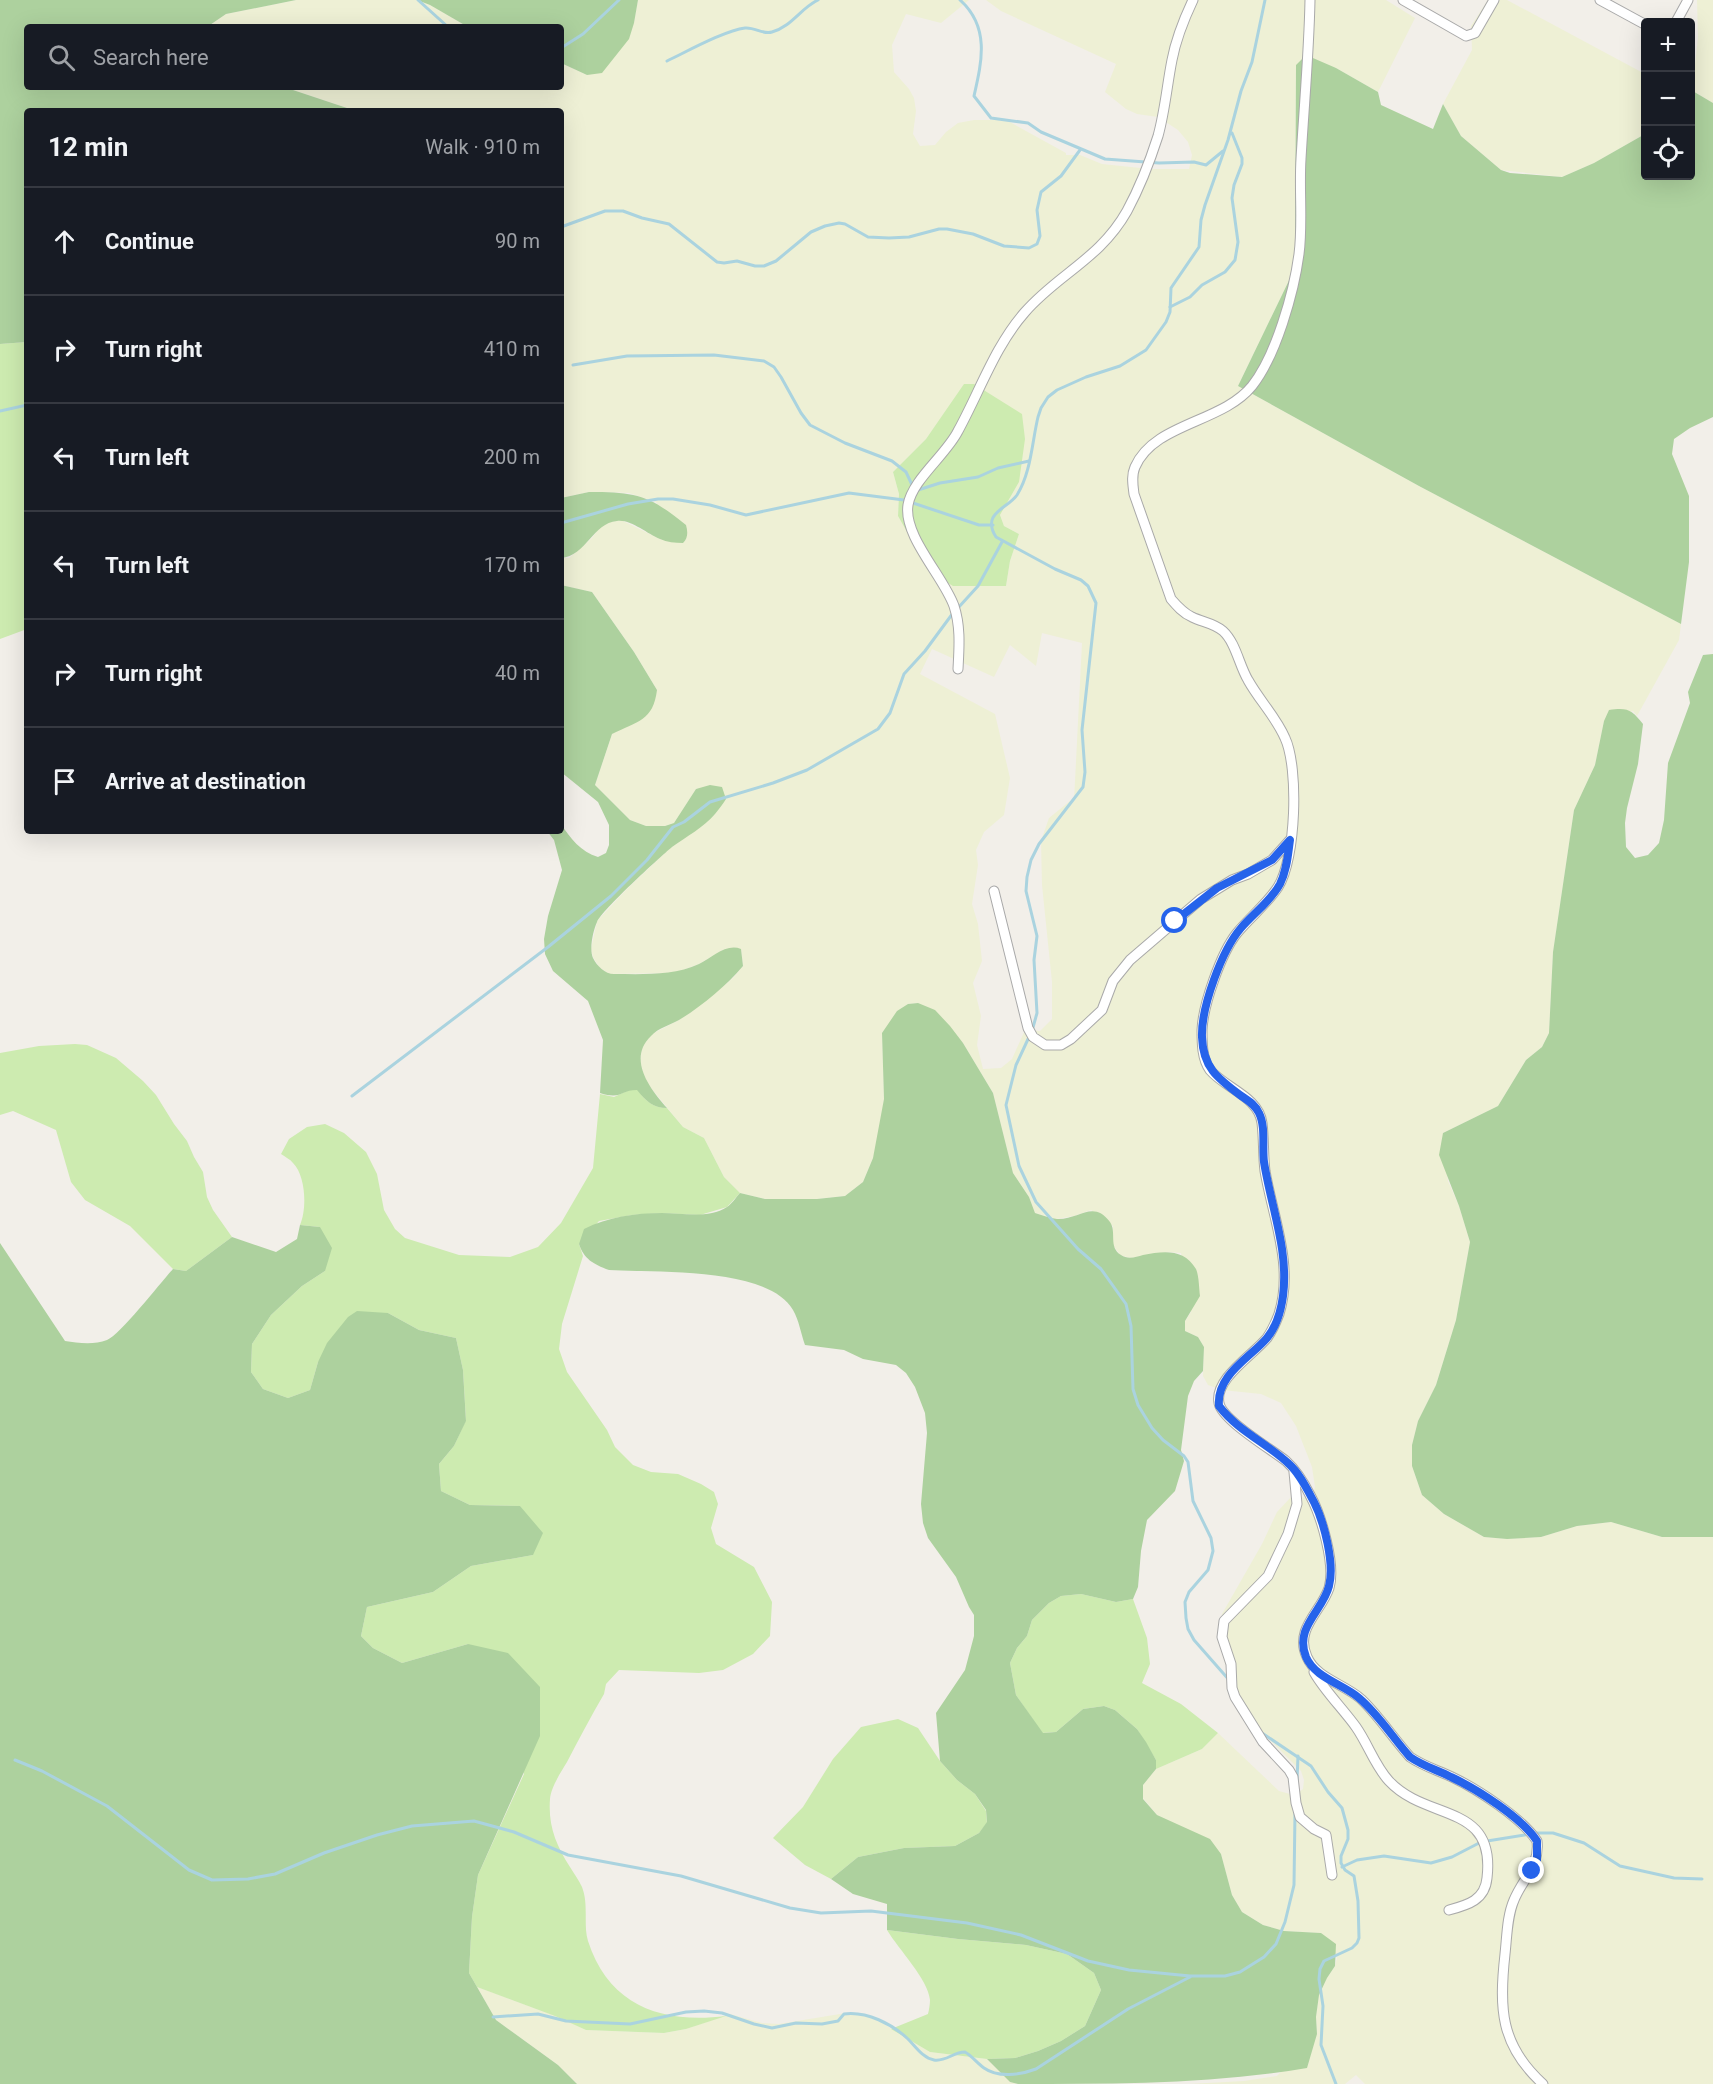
<!DOCTYPE html>
<html lang="en">
<head>
<meta charset="utf-8">
<style>
  :root { --surface:#171b24; --page:#20242c; --text:#f1f3f6; --muted:#9ea1a6; --line:#363941 }
  body { margin:0; font-family:Roboto,sans-serif; background:var(--page); color:var(--text) }
  .controls { position:absolute; right:18px; top:18px; display:grid; overflow:hidden; border-radius:6px; box-shadow:0 6px 24px #0002 }
  .controls button { width:54px; height:54px; display:grid; place-items:center; padding:0; border:0; border-bottom:2px solid var(--line); background:var(--surface); color:var(--text); font:30px sans-serif }
  .stop { position:absolute; width:18px; height:18px; margin:-14px; border:4px solid #2563eb; border-radius:50%; background:#fff }
  .stop.end { background:#2563eb; border-color:#fff; box-shadow:0 2px 6px #0008 }
  .list { margin:0; padding:0; list-style:none }
  h2 { display:flex; justify-content:space-between; align-items:center; height:78px; margin:0; padding:0 24px; font-size:26px }
  h2 small { font-size:20px; font-weight:400; color:var(--muted) }
  .list li { display:grid; grid-template-columns:39px 1fr auto; gap:18px; align-items:center; box-sizing:border-box; height:108px; padding:0 24px; border-top:2px solid var(--line) }
  .list b { display:block; font-size:22px; white-space:nowrap }
  .list em { font-size:20px; font-style:normal; color:var(--muted) }
  .icon { flex:none; width:33px; height:33px; fill:none; stroke:currentColor; stroke-width:2; stroke-linecap:round; stroke-linejoin:round }
  .map { position:relative; flex:none; width:1713px; height:2084px; overflow:hidden }
  .search { position:absolute; background:var(--surface); box-shadow:0 6px 24px #0002; left:24px; top:24px; width:540px; height:66px; display:flex; align-items:center; gap:15px; box-sizing:border-box; padding:0 21px; border-radius:6px; color:var(--muted); font-size:22px }
  .panel { position:absolute; background:var(--surface); box-shadow:0 6px 24px #0002; left:24px; top:108px; width:540px; height:726px; border-radius:6px }
  .map>svg:first-child { display:block }
  .farmland { fill:#eef0d5; fill-rule:evenodd }
  .grass { fill:#cdebb0 }
  .forest { fill:#add19e }
  .lines { fill:none; stroke-linecap:round; stroke-linejoin:round }
  .stream { stroke:#aad3df; stroke-width:3 }
  .street-casing { stroke:#a9a9a9; stroke-width:11 }
  .street { stroke:#fff; stroke-width:9 }
  .route { stroke:#2563eb; stroke-width:8 }
</style>
</head>
<body>
<div class="map">
<svg width="1713" height="2084" viewBox="0 0 1713 2084">
  <rect width="100%" height="100%" fill="#f2efe9"/>
  <g class="farmland">
    <polygon points="296,0 417,0 430,5 468,27 207,27 226,14"/>
    <path d="M638,0h331l-28,23 -35,-9 -14,31 2,27 15,17 5,9 2,13 -3,23 7,12 15,-1 11,-13 12,-9 16,-3h32l60,33v2h14l22,9 48,5h39l3,-14 -4,-13 -10,-12 -20,-13 -21,-3 -11,-5 -21,-17 11,-28 -115,-53 -15,-11h400l29,18 -37,74 -42,-24 -40,-3 -1,203 -57,118 181,100 262,138 -2,16 -42,76 -4,-5 -29,10 -9,44 -21,45 -21,142 -4,81 -7,14 -16,13 -28,46 -55,27 5,48 11,25 11,36 -14,78 -20,65 -18,36 -6,24v21l10,29 22,19 40,23 23,2 34,-2 36,-11 34,-4 51,15h51v547h-348l-9,-9 -11,9h-156l55,-3 33,-5 40,-42 -1,-17 3,-22 8,-17 8,-12 2,-8 -16,-25 -37,-2 -21,-6 -21,-13 -10,-17 -11,-41 -64,-39 -14,-17v-13l13,-16 46,-20 16,-16 61,58 11,3 9,-2 4,-3 1,-9 -3,-9 -42,-42 -28,-48 -7,-21 -3,-24 1,-22 40,-70 15,-32 16,-17 13,3 7,-3 2,-8 -3,-20 -16,-41 -15,-23 -20,-9 -39,-4 -14,-5 -5,-9 1,-29 -6,-10 -13,-6v-10l6,-9 -10,-59 -12,-1 -39,6 -10,-3 -7,-10v-19l-22,-16 -17,6 -18,3 -21,-6 -6,-16 -16,-24 -20,-80 -30,-50 -45,-40 -10,1 -26,29 2,66 -4,32 -7,27 -10,24 -18,14 -28,3h-52l-25,-6 -16,-16 -20,-39 -21,-11 -37,-45 -6,-19 2,-16 10,-13 27,-14 22,-16 31,-25 11,-13 -2,-17 -18,1 -24,14 -24,9 -66,1 -10,-7 -6,-10 -2,-8 6,-28 29,-31 43,-41 46,-35 -18,-26 -23,35 -9,3h-19l-16,-6 -35,-35 17,-51 45,-44 -23,-38 -42,-60 -31,-7v-27h8l23,-20 8,-11 10,-5 11,-2 39,19 12,3 -16,-40 -27,-9 -20,-1h-20l-28,6v-387h-205l-72,-24h277v-24l26,12 47,-52zM965,384l54,98 -19,33 4,11 15,8 -9,27 -4,25 -85,-32 -23,-38 1,-22 -6,-22 33,-33zM1042,633l40,10 -8,158h-4l-21,17 -8,23 1,44 10,97v37l-12,12 -15,-1 -13,29 -11,9 -18,1 -6,-24 4,-29 -8,-33 9,-22 -4,-37 -6,-20 6,-39 -2,-15 8,-18 20,-17 6,-37 -15,-64 -75,-40 12,-25 62,28 16,-32 26,21z"/>
    <polygon points="1488,0 1507,0 1645,74 1645,134 1594,163 1562,177 1501,170 1461,136 1443,104 1472,50 1471,26"/>
    <polygon points="1697,0 1713,0 1713,103 1691,90 1690,69 1695,64 1698,38"/>
    <polygon points="477,1987 556,2016 586,2030 664,2033 686,2029 730,2014 762,2023 779,2024 846,2013 864,2014 879,2021 930,2052 987,2059 1010,2082 1018,2084 577,2084 558,2065 496,2020"/>
  </g>
  <g class="grass">
    <polygon points="27,342 27,629 0,639 0,344"/>
    <polygon points="964,384 974,384 1022,414 1025,439 1019,482 1000,515 1004,526 1019,534 1010,561 1006,586 953,586 930,572 898,516 899,494 893,472 926,439"/>
    <polygon points="75,1044 87,1045 116,1058 143,1081 156,1095 174,1124 187,1141 194,1157 203,1172 207,1197 213,1210 232,1237 186,1271 173,1269 130,1226 85,1200 71,1182 56,1130 13,1111 0,1115 0,1053 39,1046"/>
    <path d="M629,1090h9c7,11 16,18 29,18l16,19 21,11 20,39 16,16 -13,14 -27,8 -38,-2 -30,2 -33,6 -20,23 4,12 -21,68 -3,25 8,23 40,58 8,17 18,18 18,7 27,2 23,10 13,8 4,12 -7,24 5,16 38,23 18,35 -2,34 -17,18 -30,16 -24,3 -80,-3 -13,14 -2,10c-13,22 -25,45 -37,68 -6,10 -16,25 -17,37 -2,27 6,46 20,68 4,7 9,13 12,20 7,18 1,38 6,54 21,65 74,83 138,75l-40,13 -22,4 -78,-3 -31,-14 -78,-29 -8,-14 3,-56 6,-42 46,-101 -56,-130 -66,19 -29,-15 -12,-12 6,-29 66,-15 38,-26 62,-11 -13,-49 -50,-1 -29,-14 -2,-27 15,-18 12,-26 -3,-50 -7,-32 -37,-8 -31,-17 -70,49 -8,28 -22,8 -25,-9 -12,-17 1,-28 19,-29 31,-29 23,-15 -5,-44 -20,-2c7,-16 6,-49 -7,-62 -3,-4 -8,-6 -12,-9l8,-15 18,-12 18,-3 19,9 22,19 11,22 7,36 11,19 10,9 54,17 51,2 28,-10 23,-24 32,-55 7,-74 14,3z"/>
    <polygon points="1081,1594 1116,1602 1133,1599 1147,1638 1150,1664 1142,1683 1181,1704 1218,1733 1202,1749 1156,1769 1156,1760 1137,1729 1115,1710 1104,1706 1083,1709 1056,1732 1042,1733 1016,1695 1010,1663 1017,1648 1027,1636 1032,1620 1049,1603 1061,1596"/>
    <polygon points="898,1719 918,1728 940,1761 957,1780 975,1794 986,1811 987,1823 979,1833 955,1846 904,1848 858,1857 831,1879 805,1865 773,1838 803,1807 833,1759 861,1727"/>
    <path d="M887,1930l71,9 68,6 41,9 27,19 7,17 -16,36 -24,15 -23,10 -23,7 -28,1 -57,-7 -39,-23 37,-15c1,-4 2,-10 2,-14 -2,-21 -31,-50 -43,-70z"/>
  </g>
  <g class="forest">
    <polygon points="0,0 296,0 226,14 207,27 27,27 27,87 284,87 356,111 27,111 27,342 0,344"/>
    <polygon points="417,0 638,0 634,23 629,39 602,73 587,75 561,63 561,27 468,27 430,5"/>
    <polygon points="1306,55 1336,68 1378,92 1381,105 1433,129 1443,104 1461,136 1501,170 1510,173 1562,177 1594,163 1645,134 1646,176 1690,176 1691,90 1713,103 1713,417 1690,428 1674,439 1672,454 1689,496 1689,562 1681,624 1419,486 1238,386 1295,268 1296,65"/>
    <path d="M589,492c48,0 60,3 97,33 2,7 2,13 -3,18 -8,0 -16,-1 -23,-4 -13,-5 -29,-20 -43,-18 -24,2 -31,35 -56,37v-60z"/>
    <path d="M561,585l31,7 42,60 23,38c-4,31 -19,31 -45,44l-17,51 35,35 16,6h19l9,-3 22,-34 14,-4 12,2 4,12c-3,5 -7,10 -11,15 -11,13 -29,23 -43,33 -13,11 -70,63 -75,75 -4,9 -8,27 -4,36 4,8 12,16 21,16 28,0 59,2 85,-10 13,-6 27,-21 42,-15l2,17c-18,21 -41,40 -64,54 -9,5 -21,8 -28,16 -24,23 -1,53 16,72 -14,0 -21,-7 -30,-18 -17,0 -15,10 -37,3l3,-53 -15,-39 -35,-30 -8,-17 -1,-15 4,-23 14,-46 -8,-30 -7,-9h14v-7c9,14 20,28 37,33l8,-4 3,-8v-20l-11,-23 -37,-30z"/>
    <path d="M1713,654v883h-51l-51,-15 -34,4 -36,11 -34,2 -23,-2 -40,-23 -22,-19 -10,-29v-21l6,-24 18,-36 20,-65 14,-78 -11,-36 -20,-51 4,-22 55,-27 28,-46 16,-13 7,-14 4,-81 21,-142 21,-45 9,-44 5,-11c19,-3 23,0 34,14l-5,40 -11,44 -2,15 1,24 9,11 13,-3 11,-12 5,-23 4,-57 22,-60 -2,-11 15,-37z"/>
    <path d="M918,1003l17,7 15,16 13,17 30,50 20,80 16,24 6,16c7,2 15,5 22,6 22,1 36,-20 53,3 7,10 -2,25 11,33 7,5 15,2 22,0 20,-4 41,-7 53,14 3,7 3,19 4,27l-15,25v10l13,6 6,10 -1,24 -9,10 -6,15 -7,54 3,11 -9,30 -28,29 -6,31 -3,36 -5,12 -17,3 -35,-8 -20,2 -12,7 -17,17 -5,16 -10,12 -7,15 6,32 27,38 13,-1 27,-23 21,-3 11,4 22,19 9,13 10,18v9l-13,16v14l14,16 53,24 11,15 11,41 10,17 21,13 21,6 37,2 15,11 -1,22 -8,12 -8,17 -3,22 1,17 -10,34c-94,16 -193,16 -289,16l-8,-2 -23,-23 28,-1 23,-7 23,-10 24,-15 16,-36 -7,-17 -27,-19 -41,-9 -68,-6 -71,-9v-26l-34,-10 -22,-15 27,-22 46,-9 51,-2 24,-13 8,-11 -1,-12 -11,-16 -18,-14 -17,-19 -4,-48 29,-43 9,-34v-21l-5,-8 -13,-30 -28,-39 -5,-15 -2,-19 6,-71 -2,-20 -10,-26 -9,-14 -10,-8 -33,-6 -19,-9 -39,-5c-4,-11 -6,-25 -12,-35 -25,-44 -140,-37 -184,-40 -16,-6 -25,-11 -30,-26l5,-15c24,-12 51,-16 78,-16 20,0 47,6 65,-6 5,-3 9,-10 13,-14l25,6h52l28,-3 18,-14 10,-24 11,-59 -2,-66 15,-22 11,-7z"/>
    <path d="M300,1225l20,2 12,21 -7,23 -23,15 -31,29 -19,29 -1,28 12,17 25,9 22,-8 8,-28 9,-19 21,-26 9,-6 31,2 31,17 37,8 7,32 3,51 -12,25 -15,18 2,27 29,14 50,1 23,27 -10,22 -62,11 -38,26 -66,15 -6,29 12,12 29,15 66,-19 40,9 32,34v49l-62,139 -6,42 -3,56 27,47 62,45 19,19h-577v-841l65,98c13,2 29,4 42,-1 13,-5 54,-58 66,-71l13,2 46,-34 44,15 21,-13z"/>
  </g>
  <g class="lines">
    <g class="stream">
      <polyline points="418,0 448,27"/>
      <path d="M960,0c30,27 22,61 14,96l17,22 37,5 13,9 64,27 54,4 35,-1 12,3 17,-14"/>
      <polyline points="561,48 583,34 619,0"/>
      <path d="M667,61c19,-9 59,-31 78,-33 10,-1 18,7 27,4 19,-5 29,-24 46,-32"/>
      <polyline points="561,227 605,211 623,211 642,218 669,224 717,262 724,263 737,261 755,266 764,266 776,261 811,232 825,226 839,223 845,224 868,237 889,238 909,237 939,229 947,229 973,234 1004,246 1029,248 1037,244 1040,236 1037,210 1041,192 1061,176 1080,150"/>
      <polyline points="1170,307 1190,297 1202,285 1225,272 1235,260 1238,242 1232,198 1234,185 1242,164 1242,158 1232,133"/>
      <polyline points="573,365 627,356 714,355 764,361 774,367 781,377 801,413 810,425 845,443 892,461 906,472 913,487"/>
      <polyline points="0,411 27,405"/>
      <polyline points="918,490 940,483 978,477 998,468 1029,461"/>
      <polyline points="561,523 628,504 658,499 673,499 710,505 746,515 849,493 904,500 979,525 993,525"/>
      <polyline points="958,608 978,586 1002,542"/>
      <path d="M1032,1031l5,-18 -3,-53 3,-24 -11,-45 1,-14 4,-17 8,-16 44,-57 2,-15 -3,-42 14,-127 -8,-17 -7,-6 -26,-11 -59,-32c-15,-24 11,-28 21,-42 14,-22 15,-53 21,-78l3,-9 7,-11 9,-7 29,-13 34,-11 26,-16 20,-28 4,-10 1,-24 28,-41 2,-27 4,-15 23,-65 13,-49 11,-29 13,-62"/>
      <polyline points="1029,1037 1016,1065 1006,1105 1019,1166 1036,1202 1078,1249 1101,1269 1126,1304 1131,1326 1133,1389 1138,1405 1152,1428 1163,1440 1184,1456 1188,1462 1193,1501 1211,1538 1213,1551 1208,1570 1189,1592 1185,1602 1186,1618 1188,1629 1194,1640 1230,1681"/>
      <polyline points="352,1096 548,947 611,896 647,860 673,827 684,822 710,802 773,783 807,770 878,729 890,713 904,674 925,651 953,613"/>
      <polyline points="1262,1733 1311,1766 1328,1792 1342,1808 1348,1830 1348,1839 1341,1856 1341,1863 1345,1870 1354,1876 1358,1901 1359,1938 1357,1943 1352,1948 1324,1961 1320,1969 1319,1979 1323,2006 1321,2045 1336,2084"/>
      <polyline points="15,1760 42,1771 107,1806 189,1870 212,1880 248,1879 275,1874 324,1853 377,1835 412,1826 474,1821 514,1832 568,1855 681,1876 790,1908 821,1913 871,1911 967,1923 1021,1935 1088,1961 1129,1970 1190,1976 1225,1976 1240,1972 1264,1957 1276,1944 1285,1922 1294,1885 1295,1812"/>
      <polyline points="1297,1781 1298,1756"/>
      <polyline points="1342,1867 1357,1860 1384,1856 1431,1863 1452,1857 1481,1842 1537,1833 1553,1833 1584,1843 1620,1866 1674,1878 1702,1879"/>
      <path d="M493,2017l45,-3 28,7 64,3 56,-12 18,-1 18,2 32,11 18,4 24,-5 26,1 16,-3 6,-7c23,-3 48,10 64,25 8,8 15,19 26,21 12,2 19,-8 31,-8 7,4 12,11 19,16 14,10 36,7 52,1l92,-60 62,-32"/>
    </g>
    <g class="street-casing">
      <g id="street">
        <path d="M1310,0c-1,53 -6,106 -9,159 -2,30 2,66 -2,95 -5,38 -23,102 -47,132 -30,37 -98,37 -117,81 -4,9 -2,18 -1,27l37,105c6,7 12,14 21,18 10,5 22,6 31,14 13,12 16,34 25,49 11,20 28,37 37,58 14,30 11,121 -7,149 -11,17 -28,30 -41,46 -16,20 -34,72 -35,97 0,13 0,29 8,40 15,18 49,27 52,53 2,16 1,32 3,48 8,47 29,95 14,143 -3,8 -7,17 -12,24 -14,17 -53,41 -48,65 3,17 52,46 67,58 10,9 18,22 24,34 11,20 26,70 19,93 -8,24 -35,41 -22,69 9,21 37,27 54,42 18,17 32,39 49,58 13,9 27,13 42,20 25,12 70,41 85,64 3,25 -14,37 -23,59 -7,16 -7,36 -9,54 -6,54 -5,91 38,130"/>
        <polyline points="1403,0 1466,36 1475,33 1494,0"/>
        <polyline points="1600,0 1646,25"/>
        <polyline points="1676,22 1688,0"/>
        <path d="M958,669c1,-20 3,-42 -4,-63 -10,-29 -51,-70 -46,-101 4,-25 38,-50 50,-74 22,-40 37,-85 67,-119 33,-38 75,-53 102,-101 13,-24 23,-50 31,-75 7,-25 9,-51 14,-76 4,-21 12,-41 21,-60"/>
        <polyline points="994,891 1028,1028 1033,1037 1045,1045 1061,1045 1071,1039 1102,1010 1113,981 1130,960 1201,899 1232,880 1248,874 1272,860 1290,840"/>
        <polyline points="1294,1472 1297,1504 1288,1534 1268,1576 1224,1621 1222,1637 1231,1664 1232,1688 1235,1697 1263,1742 1289,1770 1293,1777 1296,1803 1300,1817 1314,1829 1326,1835 1332,1875"/>
        <path d="M1314,1672c10,18 29,37 42,55 12,17 19,39 33,54 38,41 107,21 98,97 -2,22 -19,27 -38,32"/>
      </g>
    </g>
    <use href="#street" class="street"/>
  </g>
  <g class="lines">
    <path class="route" d="M1175,921l42,-33 55,-28 18,-20c-2,14 -3,30 -10,44 -9,17 -26,29 -39,44 -19,22 -40,79 -39,109 1,30 15,41 38,58 7,5 15,9 19,18 7,14 3,34 5,49 7,45 25,88 19,134 -2,15 -7,31 -16,42 -17,20 -51,37 -48,68 19,25 48,37 70,58 11,10 18,25 25,38 10,20 21,62 15,84 -6,25 -35,41 -23,71 9,21 37,27 53,41 20,17 34,40 51,59 13,9 27,13 41,20 26,12 71,41 86,64v20l-5,10"/>
  </g>
</svg>
<div class="controls">
<button>+</button>
<button>−</button>
<button><svg class="icon" aria-label="locate" viewBox="0 0 24 24"><circle cx="12" cy="12" r="6"/><path d="M12 2v4M12 18v4M2 12h4M18 12h4"/></svg></button>
</div>
<div class="stop" style="left:1175px;top:921px"></div>
<div class="stop end" style="left:1532px;top:1871px"></div>
<div class="search"><svg class="icon" aria-label="search" viewBox="0 0 24 24"><circle cx="10" cy="10" r="6"/><path d="M15 15l6 6"/></svg>Search here</div>
<section class="panel">
<h2>12 min<small>Walk · 910 m</small></h2>
<ul class="list">
<li><svg class="icon" aria-label="ahead" viewBox="0 0 24 24"><path d="M12 20V5M6 11l6-6 6 6"/></svg><div><b>Continue</b></div><em>90 m</em></li>
<li><svg class="icon" aria-label="right" viewBox="0 0 24 24"><path d="M7 20v-9h11M14 6l5 5-5 5"/></svg><div><b>Turn right</b></div><em>410 m</em></li>
<li><svg class="icon" aria-label="left" viewBox="0 0 24 24"><path d="M17 20v-9H6M10 6l-5 5 5 5"/></svg><div><b>Turn left</b></div><em>200 m</em></li>
<li><svg class="icon" aria-label="left" viewBox="0 0 24 24"><path d="M17 20v-9H6M10 6l-5 5 5 5"/></svg><div><b>Turn left</b></div><em>170 m</em></li>
<li><svg class="icon" aria-label="right" viewBox="0 0 24 24"><path d="M7 20v-9h11M14 6l5 5-5 5"/></svg><div><b>Turn right</b></div><em>40 m</em></li>
<li><svg class="icon" aria-label="arrive" viewBox="0 0 24 24"><path d="M6 21V4h12l-3 4 3 4H6"/></svg><div><b>Arrive at destination</b></div></li>
</ul>
</section>
</div>
</body>
</html>
